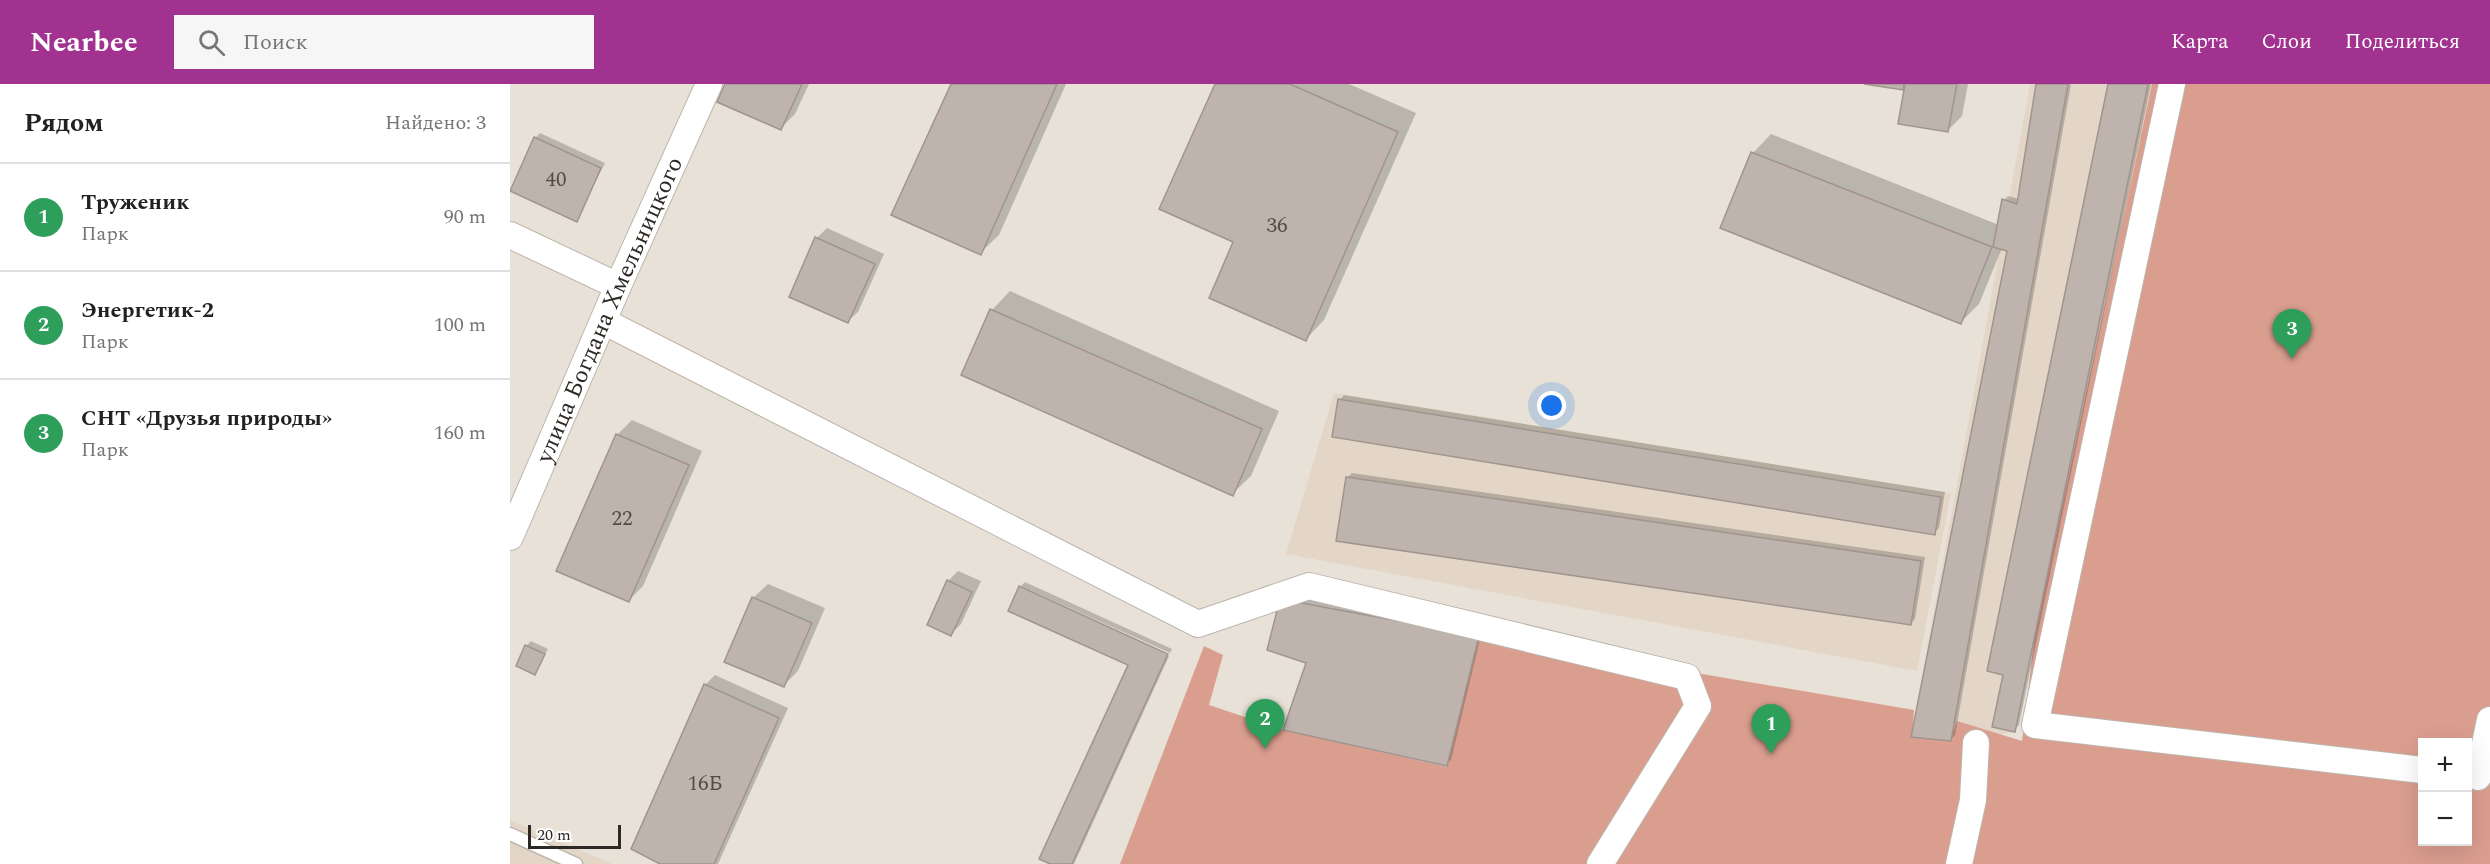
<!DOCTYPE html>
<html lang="ru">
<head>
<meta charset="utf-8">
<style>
  :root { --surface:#fff; --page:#f6f6f6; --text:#222; --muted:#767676; --line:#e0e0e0; --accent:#a23290 }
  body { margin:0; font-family:Spectral,serif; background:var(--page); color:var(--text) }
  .controls { position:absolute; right:18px; bottom:18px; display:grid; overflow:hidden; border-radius:0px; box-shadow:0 6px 24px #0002 }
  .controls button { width:54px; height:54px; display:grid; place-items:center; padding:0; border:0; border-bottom:2px solid var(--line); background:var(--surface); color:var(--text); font:30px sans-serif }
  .scale { position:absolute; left:18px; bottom:15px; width:93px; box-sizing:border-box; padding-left:6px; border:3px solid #2c2925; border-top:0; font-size:16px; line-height:21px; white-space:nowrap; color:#2c2925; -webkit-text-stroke:4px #fff; paint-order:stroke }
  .you { position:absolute; left:1042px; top:322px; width:21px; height:21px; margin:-15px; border:4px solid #fff; border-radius:50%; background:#1a73e8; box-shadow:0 0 0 9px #1a73e833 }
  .badge { display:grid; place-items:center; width:39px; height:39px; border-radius:50%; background:var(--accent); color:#fff; font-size:20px; font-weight:700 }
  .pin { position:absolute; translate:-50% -50px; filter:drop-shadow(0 2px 3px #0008) }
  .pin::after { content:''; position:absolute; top:32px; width:21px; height:18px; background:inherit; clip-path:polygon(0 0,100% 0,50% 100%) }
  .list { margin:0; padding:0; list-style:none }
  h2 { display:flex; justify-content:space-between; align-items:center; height:78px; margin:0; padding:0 24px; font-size:26px }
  h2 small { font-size:20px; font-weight:400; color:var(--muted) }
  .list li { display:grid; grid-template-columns:39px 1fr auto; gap:18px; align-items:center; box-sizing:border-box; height:108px; padding:0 24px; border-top:2px solid var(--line) }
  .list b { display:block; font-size:22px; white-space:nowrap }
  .list p { margin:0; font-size:20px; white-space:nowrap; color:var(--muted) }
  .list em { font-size:20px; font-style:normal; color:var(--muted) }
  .icon { flex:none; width:33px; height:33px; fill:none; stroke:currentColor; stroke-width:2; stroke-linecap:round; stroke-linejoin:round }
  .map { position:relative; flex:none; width:1980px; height:780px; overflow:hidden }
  header { display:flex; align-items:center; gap:36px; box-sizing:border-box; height:84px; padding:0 30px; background:var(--accent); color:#fff }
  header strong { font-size:28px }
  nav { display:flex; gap:33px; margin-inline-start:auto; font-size:21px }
  .search { width:420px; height:54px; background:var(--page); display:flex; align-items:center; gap:15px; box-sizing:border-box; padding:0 21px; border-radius:0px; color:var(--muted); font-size:22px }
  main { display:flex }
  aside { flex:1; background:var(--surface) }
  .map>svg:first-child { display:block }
  .built { fill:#e3d6c6 }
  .green { fill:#da9e8f; fill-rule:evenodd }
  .shadow { fill:#0003 }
  .building { fill:#bfb4ad; stroke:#9f958e; stroke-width:1.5 }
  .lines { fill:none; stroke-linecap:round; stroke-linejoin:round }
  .service-casing { stroke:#bdb5ac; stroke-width:15 }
  .minor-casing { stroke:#bdb5ac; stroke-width:28 }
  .service { stroke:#fff; stroke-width:12 }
  .minor { stroke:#fff; stroke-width:26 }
  .labels { text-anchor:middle; stroke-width:4.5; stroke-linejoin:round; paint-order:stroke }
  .number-label { font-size:21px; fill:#514c47 }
  .street-label { font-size:24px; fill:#2c2925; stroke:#fff }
</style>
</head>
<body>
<header>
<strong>Nearbee</strong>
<div class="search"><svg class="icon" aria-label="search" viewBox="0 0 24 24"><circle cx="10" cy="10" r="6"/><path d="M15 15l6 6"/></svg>Поиск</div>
<nav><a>Карта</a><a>Слои</a><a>Поделиться</a></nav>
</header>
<main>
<aside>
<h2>Рядом<small>Найдено: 3</small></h2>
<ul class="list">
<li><span class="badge" style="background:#2e9e5b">1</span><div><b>Труженик</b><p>Парк</p></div><em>90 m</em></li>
<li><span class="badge" style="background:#2e9e5b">2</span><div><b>Энергетик-2</b><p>Парк</p></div><em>100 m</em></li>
<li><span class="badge" style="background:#2e9e5b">3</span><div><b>СНТ «Друзья природы»</b><p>Парк</p></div><em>160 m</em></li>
</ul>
</aside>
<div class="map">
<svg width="1980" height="780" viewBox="0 0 1980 780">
  <rect width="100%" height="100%" fill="#e8e1d7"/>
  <g class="built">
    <polygon points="1520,0 1642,0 1505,648 1441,657 1401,653"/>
    <polygon points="824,309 1441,409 1407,587 776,470"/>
    <polygon points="0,736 102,780 0,780"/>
  </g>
  <path class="green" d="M1642,0h338v780h-1370l84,-218 19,9 -14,50 75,25 163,37 32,-131 435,74 -2,27 38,4 7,-20 65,20 13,-107zM1912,658h46v100h-46z"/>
  <g class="shadow">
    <polygon points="217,0 299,0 285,30 271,44"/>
    <polygon points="443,0 556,0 489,151 470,169"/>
    <polygon points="706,0 839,0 906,29 814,236 796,255 725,157"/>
    <polygon points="1363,0 1458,0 1452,32 1438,46 1396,1 1393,5"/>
    <polygon points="1527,0 1561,0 1445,651 1440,656 1499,166 1492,164 1469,220 1451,238 1243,69 1261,50 1489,141 1494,116 1498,112 1509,115"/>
    <polygon points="1599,0 1641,0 1509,641 1504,646"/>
    <polygon points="30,49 95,79 66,136 25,54"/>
    <polygon points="317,144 374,170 348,228 338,237 281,212 307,154"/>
    <polygon points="500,207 769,327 741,392 722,410 453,291 482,226"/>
    <polygon points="834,311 1435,408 1429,444 1424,449 830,316"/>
    <polygon points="122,336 192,367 133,502 119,516 107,351"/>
    <polygon points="842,389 1415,473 1405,535 1400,540 837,394"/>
    <polygon points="448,487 471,497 451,540 441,550 438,497"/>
    <polygon points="515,498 662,565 660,569 511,502"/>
    <polygon points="258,500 315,524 288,587 273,602 243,514"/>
    <polygon points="510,504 659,572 564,780 544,780 620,580"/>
    <polygon points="776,511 972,547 941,676 936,680 798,579"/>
    <polygon points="21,557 38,565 25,589 16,562"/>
    <polygon points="205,591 278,624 208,780 153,780 195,601"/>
  </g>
  <g class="building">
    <polygon points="215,0 292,0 271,46 207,18"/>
    <polygon points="441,0 547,0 471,171 381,131"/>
    <polygon points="705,0 780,0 888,48 796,257 699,214 723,158 649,125"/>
    <polygon points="1354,0 1394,0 1393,6"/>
    <polygon points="1395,0 1447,0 1438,48 1388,40"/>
    <polygon points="1526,0 1558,0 1441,657 1401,653 1497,167 1483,163 1492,115 1507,120"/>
    <polygon points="1598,0 1638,0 1505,648 1482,643 1493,591 1477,587"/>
    <polygon points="24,53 91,84 67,138 0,107"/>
    <polygon points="1241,68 1482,163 1451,240 1210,144"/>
    <polygon points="305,153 365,180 338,239 279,213"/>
    <polygon points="480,225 752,345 723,412 451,291"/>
    <polygon points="828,315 1431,413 1425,451 822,353"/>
    <polygon points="106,350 179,381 119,518 46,487"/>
    <polygon points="836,393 1411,477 1401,541 826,457"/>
    <polygon points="437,496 462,508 441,552 417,541"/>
    <polygon points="509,502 658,570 562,780 540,780 529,775 618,581 498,527"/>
    <polygon points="242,513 302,539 274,603 214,578"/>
    <polygon points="770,515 969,552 937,682 773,646 796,579 757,566"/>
    <polygon points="15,561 35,570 25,591 6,582"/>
    <polygon points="194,600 269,634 204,780 150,780 121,765"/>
  </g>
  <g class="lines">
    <g class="service-casing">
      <polyline id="service" points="0,750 66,780"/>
    </g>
    <g class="minor-casing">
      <g id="minor">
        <polyline points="1662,0 1525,641 1912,686"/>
        <polyline points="0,151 108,202"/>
        <polyline points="93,237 688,540 799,502 1177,593 1188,622 1090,780"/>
        <path id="s1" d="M0,453l108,-251 91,-202"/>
        <polyline points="1968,693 1980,636"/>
        <polyline points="1449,780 1463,716 1466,659"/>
      </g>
    </g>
    <use href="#service" class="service"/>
    <use href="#minor" class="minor"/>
  </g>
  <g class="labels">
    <g class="number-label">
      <text x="46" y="102">40</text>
      <text x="767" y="148">36</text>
      <text x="112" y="441">22</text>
      <text x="195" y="706">16Б</text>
    </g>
    <g class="street-label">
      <text dy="8" stroke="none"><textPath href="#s1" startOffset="248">улица Богдана Хмельницкого</textPath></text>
    </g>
  </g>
</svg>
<div class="controls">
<button>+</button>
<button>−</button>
</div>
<div class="scale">20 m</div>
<div class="you"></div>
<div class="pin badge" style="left:1261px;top:670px;background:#2e9e5b">1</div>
<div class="pin badge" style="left:755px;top:665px;background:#2e9e5b">2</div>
<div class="pin badge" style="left:1782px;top:275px;background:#2e9e5b">3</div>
</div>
</main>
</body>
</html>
